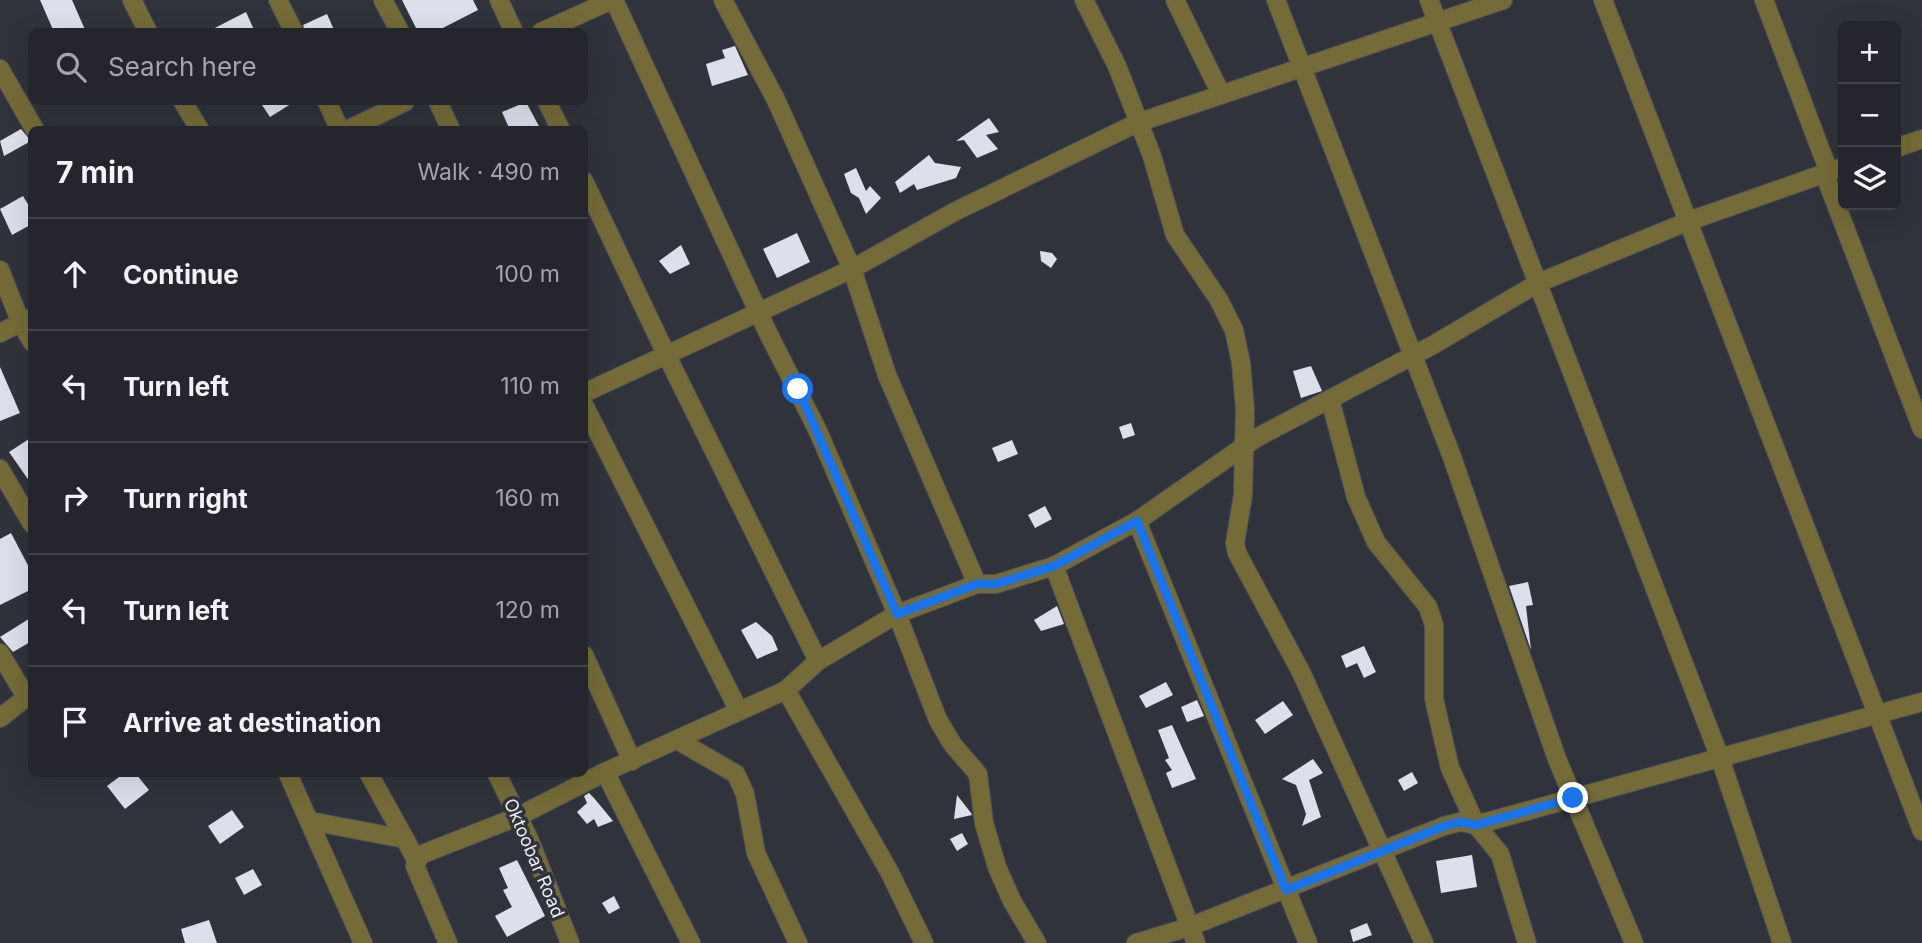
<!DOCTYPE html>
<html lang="en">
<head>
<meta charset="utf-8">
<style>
  :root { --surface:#25262d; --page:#313239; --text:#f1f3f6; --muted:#a3a5aa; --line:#424349 }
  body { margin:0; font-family:Inter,sans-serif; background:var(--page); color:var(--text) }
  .controls { position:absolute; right:21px; top:21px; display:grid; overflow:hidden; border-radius:10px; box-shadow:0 7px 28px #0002 }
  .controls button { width:63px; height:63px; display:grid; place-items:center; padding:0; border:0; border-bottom:2px solid var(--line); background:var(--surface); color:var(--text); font:35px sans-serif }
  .stop { position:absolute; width:21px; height:21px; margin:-16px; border:5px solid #1a73e8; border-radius:50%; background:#fff }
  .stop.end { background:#1a73e8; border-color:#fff; box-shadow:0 2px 7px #0008 }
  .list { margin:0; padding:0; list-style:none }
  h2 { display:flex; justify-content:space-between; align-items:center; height:91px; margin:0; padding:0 28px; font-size:30px }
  h2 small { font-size:23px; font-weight:400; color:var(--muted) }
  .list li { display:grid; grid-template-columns:46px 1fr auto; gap:21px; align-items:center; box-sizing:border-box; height:112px; padding:0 28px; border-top:2px solid var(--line) }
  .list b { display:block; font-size:26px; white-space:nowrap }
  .list em { font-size:23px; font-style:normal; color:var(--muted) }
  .icon { flex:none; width:38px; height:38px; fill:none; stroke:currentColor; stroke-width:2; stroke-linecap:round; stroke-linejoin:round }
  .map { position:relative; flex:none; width:1922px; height:943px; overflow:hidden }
  .search { position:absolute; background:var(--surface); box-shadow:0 7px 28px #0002; left:28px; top:28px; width:560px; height:77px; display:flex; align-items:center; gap:18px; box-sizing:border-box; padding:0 24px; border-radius:10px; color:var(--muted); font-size:26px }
  .panel { position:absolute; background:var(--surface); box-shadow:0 7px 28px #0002; left:28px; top:126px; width:560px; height:651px; border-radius:10px }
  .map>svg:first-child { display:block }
  .building { fill:#dde0eb }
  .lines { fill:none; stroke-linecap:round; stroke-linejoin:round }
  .minor-casing { stroke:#4f5159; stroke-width:20 }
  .tertiary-casing { stroke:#4f5159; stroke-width:20 }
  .minor { stroke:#756b38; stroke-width:18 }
  .tertiary { stroke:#756b38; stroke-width:18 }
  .route { stroke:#1a73e8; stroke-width:9 }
  .labels { text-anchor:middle; stroke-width:7; stroke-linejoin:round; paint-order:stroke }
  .street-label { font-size:18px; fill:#edeef4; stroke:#31333c }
</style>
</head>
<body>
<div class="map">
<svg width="1922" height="943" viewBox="0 0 1922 943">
  <rect width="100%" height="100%" fill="#31333c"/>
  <g class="building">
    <polygon points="40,0 72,0 86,32 54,32"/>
    <polygon points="402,0 473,0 478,10 435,32 418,32"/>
    <polygon points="246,12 255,32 207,32"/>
    <polygon points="327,14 335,32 305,32 303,25"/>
    <polygon points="735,46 748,75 712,86 706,64 725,58 722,50"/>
    <polygon points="260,102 294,102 270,117"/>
    <polygon points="526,102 541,130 510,130 502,112"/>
    <polygon points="989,118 999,132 986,135 998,149 977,158 964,140 956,141"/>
    <polygon points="21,129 31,141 4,156 0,141"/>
    <polygon points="929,155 935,163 961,167 956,178 917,190 914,184 900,193 895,182"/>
    <polygon points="856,168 866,191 870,186 881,198 866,214 859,198 851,193 844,174"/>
    <polygon points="23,196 32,211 32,224 12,235 0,209"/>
    <polygon points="797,233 810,262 777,278 763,249"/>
    <polygon points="681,245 690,264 670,274 659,261"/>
    <polygon points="1040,251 1052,253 1057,259 1051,268 1041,261"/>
    <polygon points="1311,366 1322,391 1301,398 1293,371"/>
    <polygon points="0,367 20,413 0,421"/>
    <polygon points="1131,423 1135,435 1123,439 1119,427"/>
    <polygon points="32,437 32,485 9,452"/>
    <polygon points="1012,440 1018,454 998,462 992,448"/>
    <polygon points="1045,506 1052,519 1035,528 1028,515"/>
    <polygon points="11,533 32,573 32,589 0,605 0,539"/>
    <polygon points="1528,582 1533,605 1526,606 1531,650 1509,586"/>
    <polygon points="1057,606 1064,624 1041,631 1034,620"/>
    <polygon points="32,617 32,641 13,652 0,637"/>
    <polygon points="756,622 772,636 778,650 757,659 741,630"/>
    <polygon points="1364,646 1376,672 1364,678 1357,663 1346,668 1341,656"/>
    <polygon points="1166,682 1173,695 1146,708 1139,696"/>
    <polygon points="1197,700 1204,716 1187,722 1181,707"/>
    <polygon points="1283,701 1293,715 1265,734 1255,720"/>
    <polygon points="1172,725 1196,779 1172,788 1166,773 1172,770 1165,760 1169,758 1158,730"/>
    <polygon points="1313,759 1323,773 1309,780 1321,817 1302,826 1306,814 1296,785 1282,779"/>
    <polygon points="1412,772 1418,783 1404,791 1398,780"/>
    <polygon points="123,774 136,774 149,790 125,809 107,786"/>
    <polygon points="589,793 594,798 613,821 598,827 594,819 587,824 577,812 587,803 584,796"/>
    <polygon points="957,795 971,813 972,815 954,819"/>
    <polygon points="232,810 244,827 220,844 208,826"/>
    <polygon points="962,833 968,844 957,851 950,839"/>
    <polygon points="1472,855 1477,887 1441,893 1436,861"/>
    <polygon points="517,860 545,916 507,937 495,916 512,907 503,890 508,888 499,868"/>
    <polygon points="253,869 262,885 244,895 235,878"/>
    <polygon points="614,896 620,908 609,914 602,903"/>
    <polygon points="209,920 217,943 185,943 181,929"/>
    <polygon points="1367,923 1372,935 1353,942 1350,930"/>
  </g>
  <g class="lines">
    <g class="minor-casing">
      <g id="minor">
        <polyline points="278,0 294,32"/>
        <polyline points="383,0 400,32"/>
        <polyline points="499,0 514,32"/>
        <polyline points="614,0 768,333 817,429 897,614 938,720 953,745 978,774 984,823 997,867 1012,901 1037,943"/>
        <polyline points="723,0 776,100 852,269 954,212 1137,123 1503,0"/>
        <polyline points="1084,0 1117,66 1152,156 1175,235 1219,300 1234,330 1241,363 1245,409 1243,495 1235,543 1237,553 1301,672 1424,943"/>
        <polyline points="1175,0 1221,94"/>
        <polyline points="1276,0 1452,457 1557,759 1634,943"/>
        <polyline points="1429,0 1720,758 1782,943"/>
        <polyline points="1603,0 1922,831"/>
        <polyline points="1764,0 1829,172"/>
        <polyline points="541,32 612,0"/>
        <polyline points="0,69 35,130"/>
        <polyline points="327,102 340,130"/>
        <polyline points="438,102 451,130"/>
        <polyline points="547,102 561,130"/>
        <polyline points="347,130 405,102"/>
        <polyline points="1896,148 1922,139"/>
        <polyline points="1824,173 1922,429"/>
        <polyline points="584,181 666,354 818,661"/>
        <polyline points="0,270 21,323 32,342"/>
        <polyline points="0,333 28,319"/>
        <polyline points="584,393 852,269 887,375 977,584"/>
        <polyline points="1330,399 1356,497 1376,542 1428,607 1434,625 1434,699 1450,768 1476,825 1500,854 1527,943"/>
        <polyline points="584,405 739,711"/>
        <polyline points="0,469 32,524"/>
        <polyline points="1137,521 1256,438 1433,345 1538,283 1689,221 1843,167"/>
        <polyline points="1054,566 1196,943"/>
        <polyline points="0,653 26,697 32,699"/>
        <polyline points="584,655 632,761"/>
        <polyline points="786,690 890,873 924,943"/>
        <polyline points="0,718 32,693"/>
        <polyline points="677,740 736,774 745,794 756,853 798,943"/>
        <polyline points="605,772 691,943"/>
        <polyline points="288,774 363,943"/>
        <polyline points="369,774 405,839"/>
        <polyline points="310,821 405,839 416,860"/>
        <polyline points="448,943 415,866 420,855 517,817 605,772 786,690 818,661 897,614 977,584 996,584 1054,566 1137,521 1308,943"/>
        <polyline points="1136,943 1189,927 1444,826 1460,822 1476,825 1922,702"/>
      </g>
    </g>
    <g class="tertiary-casing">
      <g id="tertiary">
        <polyline points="132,0 148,32"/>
        <polyline points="183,102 200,130"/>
        <polyline points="497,774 529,839 570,943"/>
      </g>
    </g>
    <use href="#minor" class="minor"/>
    <use href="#tertiary" class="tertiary"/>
  </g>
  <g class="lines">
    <polyline class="route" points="798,389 897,614 977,584 996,584 1054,566 1137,521 1286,890 1444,826 1460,822 1476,825 1573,798"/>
  </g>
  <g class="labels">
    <g class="street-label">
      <text transform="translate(534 858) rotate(67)" y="6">Oktoobar Road</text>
    </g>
  </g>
</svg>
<div class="controls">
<button>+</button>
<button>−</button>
<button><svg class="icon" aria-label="layers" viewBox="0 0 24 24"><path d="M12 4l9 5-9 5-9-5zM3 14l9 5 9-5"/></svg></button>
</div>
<div class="stop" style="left:798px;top:389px"></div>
<div class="stop end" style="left:1573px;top:798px"></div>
<div class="search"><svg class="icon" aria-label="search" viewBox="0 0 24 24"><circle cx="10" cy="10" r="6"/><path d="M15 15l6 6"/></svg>Search here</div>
<section class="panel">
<h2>7 min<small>Walk · 490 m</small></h2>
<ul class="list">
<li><svg class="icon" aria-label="ahead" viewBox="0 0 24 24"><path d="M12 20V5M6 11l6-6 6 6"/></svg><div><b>Continue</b></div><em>100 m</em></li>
<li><svg class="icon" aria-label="left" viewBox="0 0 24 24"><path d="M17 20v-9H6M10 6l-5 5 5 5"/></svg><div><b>Turn left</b></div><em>110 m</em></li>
<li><svg class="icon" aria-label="right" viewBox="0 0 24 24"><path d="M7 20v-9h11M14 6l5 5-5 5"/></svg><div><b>Turn right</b></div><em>160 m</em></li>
<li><svg class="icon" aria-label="left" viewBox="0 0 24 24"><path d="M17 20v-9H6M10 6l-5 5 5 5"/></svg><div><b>Turn left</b></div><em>120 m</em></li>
<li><svg class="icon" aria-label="arrive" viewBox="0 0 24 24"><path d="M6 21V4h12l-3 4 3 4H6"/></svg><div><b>Arrive at destination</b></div></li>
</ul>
</section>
</div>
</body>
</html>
